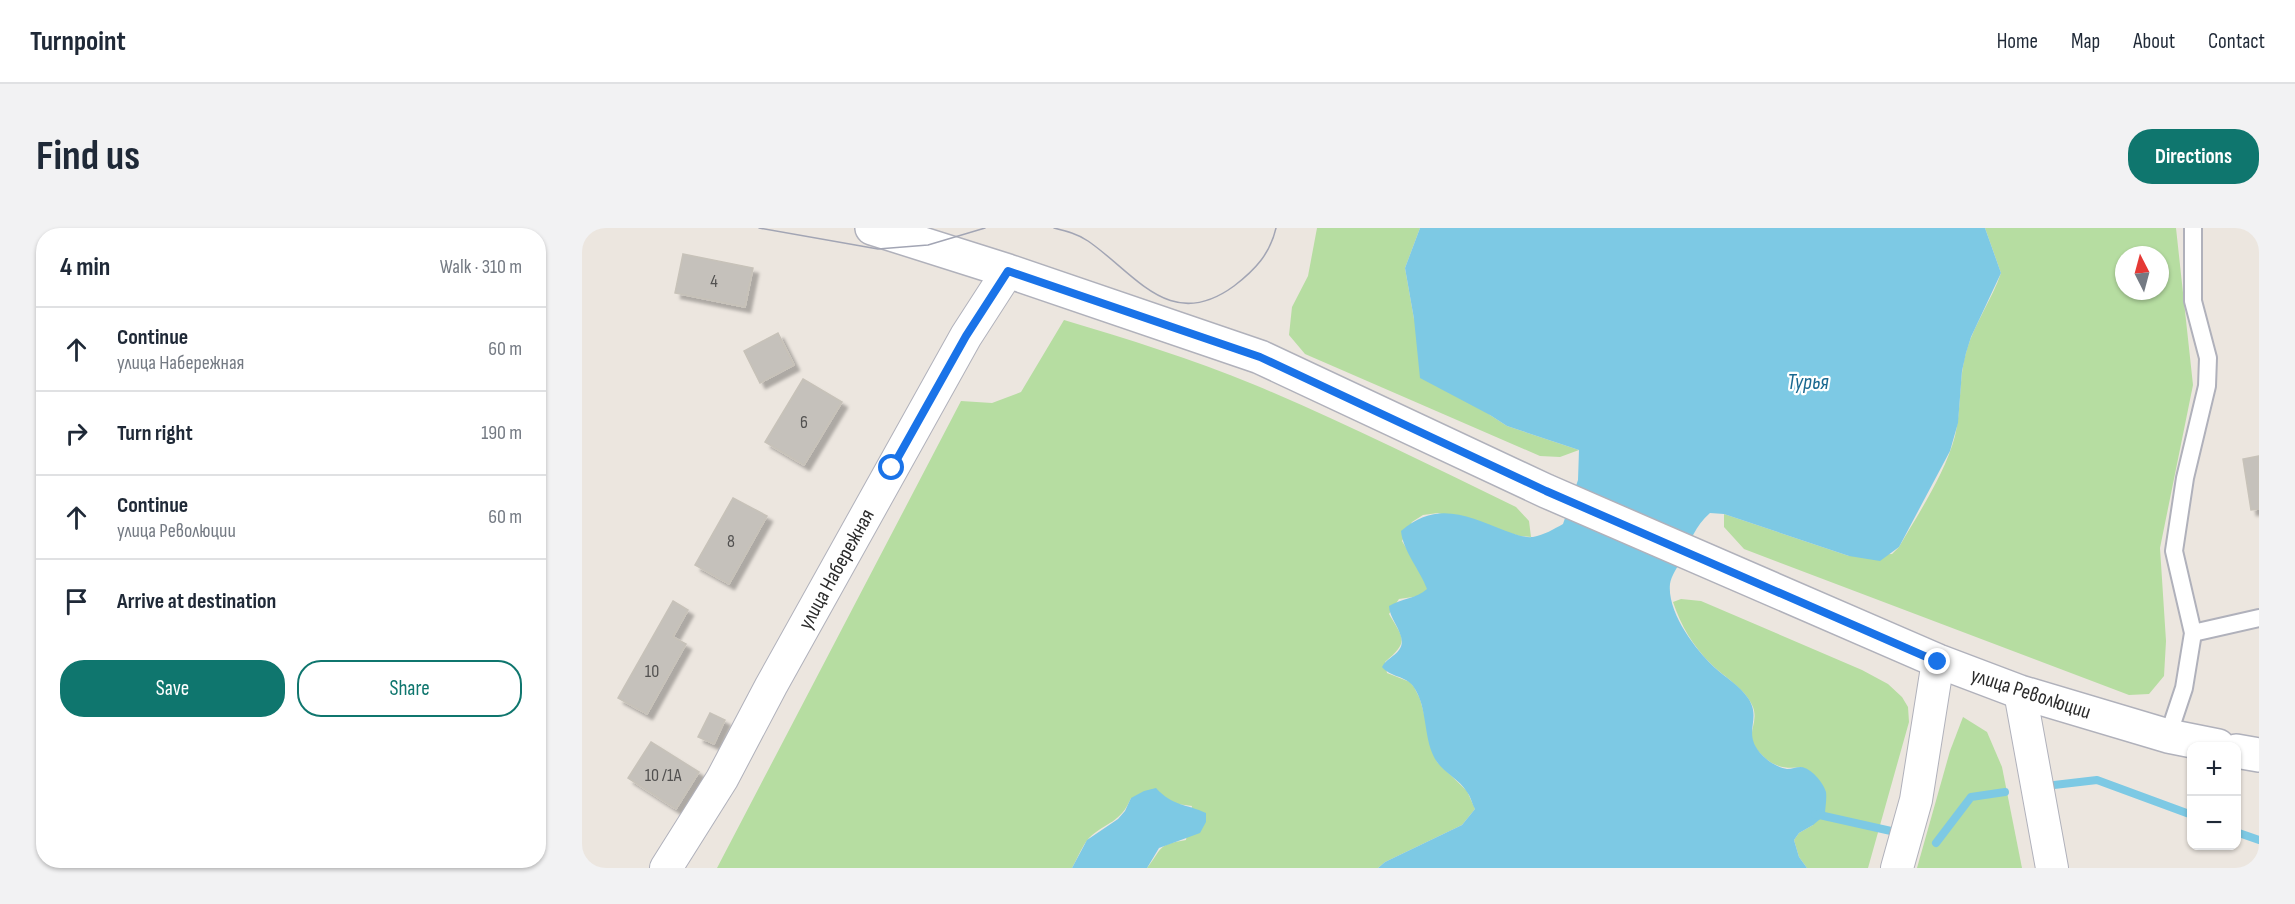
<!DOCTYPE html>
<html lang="en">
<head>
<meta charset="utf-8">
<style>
  :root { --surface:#fff; --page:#f2f2f3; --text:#1f2937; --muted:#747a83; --line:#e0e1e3; --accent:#0f766e }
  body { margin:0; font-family:"Sofia Sans Condensed",sans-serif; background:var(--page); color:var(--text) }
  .controls { position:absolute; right:18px; bottom:18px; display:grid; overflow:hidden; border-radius:12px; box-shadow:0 2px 4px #0004 }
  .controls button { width:54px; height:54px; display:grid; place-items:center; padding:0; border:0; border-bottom:2px solid var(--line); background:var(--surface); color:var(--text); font:30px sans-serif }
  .compass { position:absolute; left:1533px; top:18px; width:54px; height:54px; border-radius:50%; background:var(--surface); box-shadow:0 2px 4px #0004; rotate:354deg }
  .stop { position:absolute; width:18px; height:18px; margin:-14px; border:4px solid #1a73e8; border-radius:50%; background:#fff }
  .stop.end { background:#1a73e8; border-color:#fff; box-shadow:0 2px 6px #0008 }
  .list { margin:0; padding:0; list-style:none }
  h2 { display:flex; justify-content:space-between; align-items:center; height:78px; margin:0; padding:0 24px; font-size:26px }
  h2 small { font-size:20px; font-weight:400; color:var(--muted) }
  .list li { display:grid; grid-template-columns:39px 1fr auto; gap:18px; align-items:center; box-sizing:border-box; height:84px; padding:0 24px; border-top:2px solid var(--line) }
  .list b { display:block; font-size:22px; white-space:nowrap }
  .list p { margin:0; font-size:20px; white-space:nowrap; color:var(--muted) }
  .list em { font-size:20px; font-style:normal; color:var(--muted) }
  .actions { display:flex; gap:12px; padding:18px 24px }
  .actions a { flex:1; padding:14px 0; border:2px solid var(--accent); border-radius:24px; text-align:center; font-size:21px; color:var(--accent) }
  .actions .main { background:var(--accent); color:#fff }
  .icon { flex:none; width:33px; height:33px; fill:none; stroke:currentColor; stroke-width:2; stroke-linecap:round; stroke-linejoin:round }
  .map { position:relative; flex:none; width:1677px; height:640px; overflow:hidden; border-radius:24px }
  header { display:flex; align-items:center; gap:36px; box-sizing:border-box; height:84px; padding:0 30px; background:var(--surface); border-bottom:2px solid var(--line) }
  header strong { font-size:28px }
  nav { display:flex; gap:33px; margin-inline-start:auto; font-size:21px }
  .intro { display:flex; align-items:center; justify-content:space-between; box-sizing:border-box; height:144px; padding:0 36px }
  h1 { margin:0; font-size:42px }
  .button { padding:15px 27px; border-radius:24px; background:var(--accent); color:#fff; font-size:21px; font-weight:700 }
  main { display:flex; gap:36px; padding:0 36px }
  aside { flex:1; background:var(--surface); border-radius:24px; box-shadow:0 2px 4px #0004 }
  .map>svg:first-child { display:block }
  .green { fill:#b6dda1; fill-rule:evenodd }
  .water { fill:#7dc9e4 }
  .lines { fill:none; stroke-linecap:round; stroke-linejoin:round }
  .stream { stroke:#7dc9e4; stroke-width:8 }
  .building { fill:#c5c1bb; stroke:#c7c2b9; stroke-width:1.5; filter:url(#shadow) }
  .lane-casing { stroke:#b0b1bb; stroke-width:20 }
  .street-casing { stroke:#b0b1bb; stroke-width:34 }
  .secondary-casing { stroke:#b0b1bb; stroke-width:36 }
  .lane { stroke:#fff; stroke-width:16 }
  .street { stroke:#fff; stroke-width:32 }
  .secondary { stroke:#fff; stroke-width:33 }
  .tram { stroke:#a2a5b4; stroke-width:1.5 }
  .route { stroke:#1a73e8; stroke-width:8 }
  .labels { text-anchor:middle; stroke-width:4.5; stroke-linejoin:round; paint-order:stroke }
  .number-label { font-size:18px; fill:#525150 }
  .street-label { font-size:21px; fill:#2c2c2c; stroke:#fff }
  .water-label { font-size:22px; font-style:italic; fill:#1a6991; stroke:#fff }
</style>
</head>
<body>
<header>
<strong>Turnpoint</strong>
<nav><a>Home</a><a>Map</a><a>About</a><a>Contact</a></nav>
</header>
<div class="intro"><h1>Find us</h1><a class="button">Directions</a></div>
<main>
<aside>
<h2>4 min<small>Walk · 310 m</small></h2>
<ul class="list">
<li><svg class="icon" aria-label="ahead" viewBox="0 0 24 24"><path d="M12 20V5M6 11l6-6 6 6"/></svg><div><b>Continue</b><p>улица Набережная</p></div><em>60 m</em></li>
<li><svg class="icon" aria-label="right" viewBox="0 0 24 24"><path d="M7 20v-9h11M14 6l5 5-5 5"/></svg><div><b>Turn right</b></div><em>190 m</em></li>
<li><svg class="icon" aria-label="ahead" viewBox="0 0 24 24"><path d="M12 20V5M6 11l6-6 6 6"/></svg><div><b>Continue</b><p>улица Революции</p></div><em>60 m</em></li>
<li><svg class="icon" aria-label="arrive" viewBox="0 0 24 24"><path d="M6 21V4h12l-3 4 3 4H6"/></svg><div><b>Arrive at destination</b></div></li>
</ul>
<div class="actions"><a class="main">Save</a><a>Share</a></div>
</aside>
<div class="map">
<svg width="1677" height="640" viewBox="0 0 1677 640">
  <defs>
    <filter id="shadow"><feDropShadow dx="5.5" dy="5.5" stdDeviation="1.5" flood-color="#0004"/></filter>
  </defs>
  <rect width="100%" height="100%" fill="#ece6df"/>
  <g class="green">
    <polygon points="735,0 838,0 823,40 832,91 908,187 925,198 997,222 978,229 958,228 723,126 707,107 710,79 726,48"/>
    <path d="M1403,0h191l17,157 -33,163 6,93 -2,35 -15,18 -20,1 -385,-146 -20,-22v-13l125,42 43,-2 7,-7c19,-33 46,-73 56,-111 7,-29 3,-59 12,-87 8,-26 25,-50 34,-76zM1542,27h36v36h-36z"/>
    <path d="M482,92c64,19 128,39 191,65 88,37 174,80 261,122l13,14 2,16 -11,-1 -82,-23 -15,2 -11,7 -10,19 21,35 5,14 -8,6 -21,3 -10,15c15,25 20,28 -4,48l2,11 23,9 4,5 6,12 17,63 30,29 8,18 -13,16 -77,37 -7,6h-231c16,-20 9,-23 39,-28l6,-34 -15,-2 -13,-7 -33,1c-11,26 -24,23 -42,40 -7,8 -12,21 -17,30h-355l244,-467 31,2 29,-11z"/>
    <path d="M1099,371l20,2 161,69 26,14 14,13 6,10 1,15 -41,146h-61l-8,-11 -5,-17 5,-7 14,-8 -11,-58c-15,2 -26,1 -38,-10 -24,-22 -4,-30 -11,-50 -7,-18 -29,-30 -42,-43 -18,-18 -30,-38 -38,-62z"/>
    <polygon points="1381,489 1405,504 1420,539 1440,640 1335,640 1368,523"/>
  </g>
  <g class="water">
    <path d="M838,0h565l16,45 -30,64 -5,16 -4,18 -4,52 -8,28 -51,96 -19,14 -31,-5 -125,-42 -14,-1c-15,13 -20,29 -28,46 -4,7 -11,17 -12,25 -3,28 25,65 44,83 11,10 26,19 34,31 15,22 -8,35 15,58 6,6 16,12 24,13 5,0 9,-2 14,-2 10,1 22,15 25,25 1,7 -1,16 -1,23l-12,10 -14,8 -5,7 5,17 8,11h-429l7,-6 77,-37 13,-16c-3,-5 -4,-12 -8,-17 -7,-12 -22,-19 -30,-30 -15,-22 -8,-54 -24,-76 -7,-10 -23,-9 -31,-19 4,-8 12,-10 17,-17 10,-13 -10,-30 -10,-44 13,-8 27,-7 38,-17 -7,-19 -24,-38 -26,-58 36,-31 66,-15 105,0 9,3 18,7 27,6 11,-2 21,-8 30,-13l15,-44 1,-30 -72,-24 -17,-11 -70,-37 -6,-59 -9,-51z"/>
    <path d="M574,560c16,18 31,16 50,25v9l-6,11 -41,15 -12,20h-75l15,-28 31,-21 7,-8 6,-13 13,-7z"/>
  </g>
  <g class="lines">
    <g class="stream">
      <polyline points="1472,557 1515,552 1610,587"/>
      <polyline points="1233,586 1309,603"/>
      <polyline points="1654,604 1677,612"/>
      <polyline points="1354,615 1389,569 1423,564"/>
    </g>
  </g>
  <g class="building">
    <polygon points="101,26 171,40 163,79 93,65"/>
    <polygon points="196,105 212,137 178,155 162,123"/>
    <polygon points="221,151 260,174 222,237 183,214"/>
    <polygon points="1677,228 1677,281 1669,282 1661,231"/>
    <polygon points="151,270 185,288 147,356 113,337"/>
    <polygon points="91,373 106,382 91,409 104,416 65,486 36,470"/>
    <polygon points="128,485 143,492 132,516 116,509"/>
    <polygon points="69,514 117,544 94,581 46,550"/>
  </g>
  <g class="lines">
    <g class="lane-casing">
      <g id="lane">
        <polyline points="1611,405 1677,390"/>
        <polyline points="1586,508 1602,460 1611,405 1592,323 1603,250 1625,158 1626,130 1611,73 1611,0"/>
      </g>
    </g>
    <g class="street-casing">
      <g id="street">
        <polyline points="1438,464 1470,640"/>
        <polyline points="84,640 140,551 189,458 384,108 426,43"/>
        <polyline points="1315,640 1334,572 1356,433"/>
      </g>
    </g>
    <g class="secondary-casing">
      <g id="secondary">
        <polyline points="290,0 426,43 678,129 964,263 1356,433 1438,464 1586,508 1636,518"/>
        <polyline points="1654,523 1677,527"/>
      </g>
    </g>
    <use href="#lane" class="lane"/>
    <use href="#street" class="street"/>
    <use href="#secondary" class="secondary"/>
    <g class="tram">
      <polyline points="177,0 296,21 346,17 403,0"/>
      <path d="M472,0c12,3 24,6 34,13 48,33 82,92 146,45 21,-16 36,-32 42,-58"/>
    </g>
  </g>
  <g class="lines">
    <polyline class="route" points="310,240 384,108 426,43 678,129 964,263 1356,434"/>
  </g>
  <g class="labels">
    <g class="number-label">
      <text x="132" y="59">4</text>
      <text x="222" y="200">6</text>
      <text x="149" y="319">8</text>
      <text x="70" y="449">10</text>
      <text x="81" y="553">10 /1А</text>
    </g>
    <g class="street-label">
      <text transform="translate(254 341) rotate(-61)" y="7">улица Набережная</text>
      <text transform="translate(1449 465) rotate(18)" y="7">улица Революции</text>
    </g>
    <g class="water-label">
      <text x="1226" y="161">Турья</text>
    </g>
  </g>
</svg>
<div class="controls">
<button>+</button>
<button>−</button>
</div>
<svg class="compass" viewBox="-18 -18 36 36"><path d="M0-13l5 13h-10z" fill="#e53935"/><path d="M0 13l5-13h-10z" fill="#747a83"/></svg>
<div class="stop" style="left:310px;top:240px"></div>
<div class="stop end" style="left:1356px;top:434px"></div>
</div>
</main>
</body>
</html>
